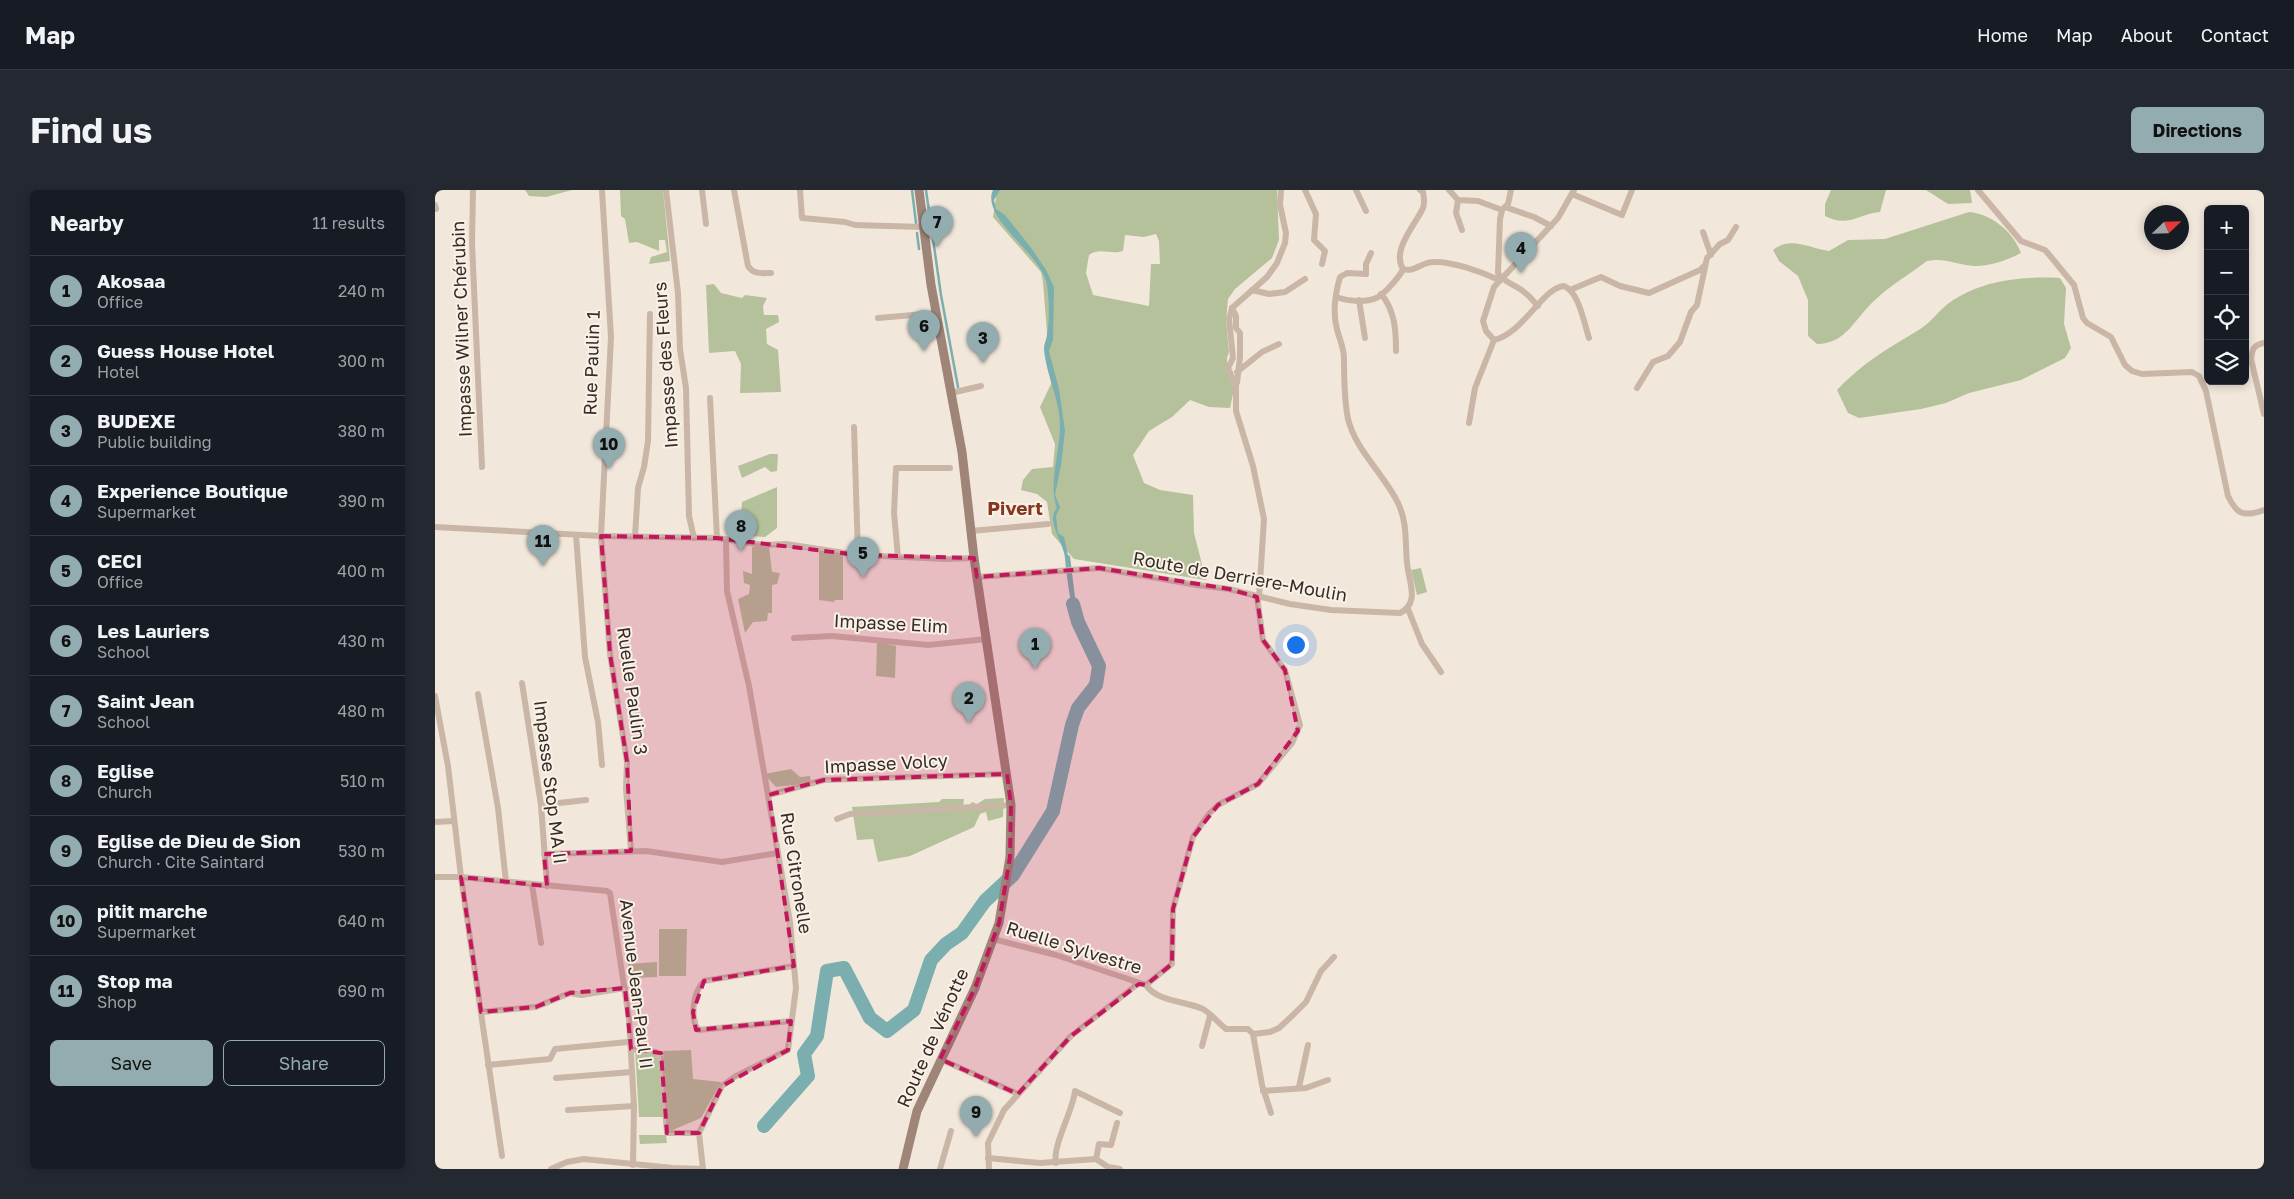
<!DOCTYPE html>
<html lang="en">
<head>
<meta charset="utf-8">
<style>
  :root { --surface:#171b24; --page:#242831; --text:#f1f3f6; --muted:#9ea1a6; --line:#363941; --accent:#92acaf }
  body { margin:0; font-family:"Golos Text",sans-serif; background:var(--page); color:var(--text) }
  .controls { position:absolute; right:15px; top:15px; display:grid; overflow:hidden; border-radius:8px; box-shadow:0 2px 8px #0003 }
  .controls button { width:45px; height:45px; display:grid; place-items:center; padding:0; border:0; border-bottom:1px solid var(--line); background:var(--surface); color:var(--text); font:25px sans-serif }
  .compass { position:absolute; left:1709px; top:15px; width:45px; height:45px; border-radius:50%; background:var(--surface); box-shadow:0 2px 8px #0003; rotate:67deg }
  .you { position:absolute; left:860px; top:454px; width:18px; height:18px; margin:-12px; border:4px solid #fff; border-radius:50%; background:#1a73e8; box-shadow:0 0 0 8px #1a73e833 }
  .badge { display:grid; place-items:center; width:32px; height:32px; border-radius:50%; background:var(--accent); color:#111; font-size:16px; font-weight:700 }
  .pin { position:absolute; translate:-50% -41px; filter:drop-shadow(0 1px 2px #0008) }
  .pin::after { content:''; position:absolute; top:26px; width:18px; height:15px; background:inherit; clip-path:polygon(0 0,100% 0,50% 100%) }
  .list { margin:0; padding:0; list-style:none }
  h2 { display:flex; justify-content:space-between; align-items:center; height:65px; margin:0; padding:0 20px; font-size:21px }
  h2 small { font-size:16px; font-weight:400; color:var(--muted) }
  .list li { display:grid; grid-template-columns:32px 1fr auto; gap:15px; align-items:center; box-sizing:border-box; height:70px; padding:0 20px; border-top:1px solid var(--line) }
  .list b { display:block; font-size:19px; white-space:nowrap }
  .list p { margin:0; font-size:16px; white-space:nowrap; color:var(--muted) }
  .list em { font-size:16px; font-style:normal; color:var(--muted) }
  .actions { display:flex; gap:10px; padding:15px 20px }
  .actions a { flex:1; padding:11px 0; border:1px solid var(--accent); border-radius:8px; text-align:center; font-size:18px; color:var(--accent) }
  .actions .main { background:var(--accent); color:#111 }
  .icon { flex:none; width:28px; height:28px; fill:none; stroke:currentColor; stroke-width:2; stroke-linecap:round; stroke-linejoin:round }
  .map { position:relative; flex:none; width:1829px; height:979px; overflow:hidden; border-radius:8px }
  header { display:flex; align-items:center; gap:30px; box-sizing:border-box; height:70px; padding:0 25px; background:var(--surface); border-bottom:1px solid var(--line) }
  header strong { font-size:24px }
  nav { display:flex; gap:28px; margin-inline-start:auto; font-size:18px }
  .intro { display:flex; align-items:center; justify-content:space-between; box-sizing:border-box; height:120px; padding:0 30px }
  h1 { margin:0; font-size:35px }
  .button { padding:12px 22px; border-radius:8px; background:var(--accent); color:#111; font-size:18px; font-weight:700 }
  main { display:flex; gap:30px; padding:0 30px }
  aside { flex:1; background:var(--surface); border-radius:8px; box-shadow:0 2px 8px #0003 }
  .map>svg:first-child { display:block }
  .green { fill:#b5c19b; fill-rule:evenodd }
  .water { fill:#7aaeaf }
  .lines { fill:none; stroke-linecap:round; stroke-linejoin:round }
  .stream { stroke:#7aaeaf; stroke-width:2.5 }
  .river { stroke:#7aaeaf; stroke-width:14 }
  .street { stroke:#cab6a7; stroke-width:6 }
  .secondary { stroke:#9e8578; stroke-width:9 }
  .marked { fill:#c2185b; fill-opacity:0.2; stroke:#c2185b; stroke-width:4; stroke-dasharray:10 6; stroke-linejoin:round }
  .labels { text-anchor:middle; stroke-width:4; stroke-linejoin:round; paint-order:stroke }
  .street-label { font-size:18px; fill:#362c27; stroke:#faf1e7 }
  .neighbourhood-label { font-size:19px; font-weight:bold; fill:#863720; stroke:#faf1e7 }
</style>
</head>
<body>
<header>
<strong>Map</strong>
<nav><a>Home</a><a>Map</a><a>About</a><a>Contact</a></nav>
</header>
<div class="intro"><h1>Find us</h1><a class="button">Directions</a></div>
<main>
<aside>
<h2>Nearby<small>11 results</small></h2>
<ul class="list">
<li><span class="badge">1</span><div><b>Akosaa</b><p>Office</p></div><em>240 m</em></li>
<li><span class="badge">2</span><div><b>Guess House Hotel</b><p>Hotel</p></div><em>300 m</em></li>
<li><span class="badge">3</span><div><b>BUDEXE</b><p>Public building</p></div><em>380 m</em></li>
<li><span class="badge">4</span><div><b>Experience Boutique</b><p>Supermarket</p></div><em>390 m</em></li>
<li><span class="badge">5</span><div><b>CECI</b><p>Office</p></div><em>400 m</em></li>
<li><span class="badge">6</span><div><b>Les Lauriers</b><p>School</p></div><em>430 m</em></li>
<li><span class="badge">7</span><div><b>Saint Jean</b><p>School</p></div><em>480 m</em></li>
<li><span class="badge">8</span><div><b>Eglise</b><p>Church</p></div><em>510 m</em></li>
<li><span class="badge">9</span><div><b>Eglise de Dieu de Sion</b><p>Church · Cite Saintard</p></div><em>530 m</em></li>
<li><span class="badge">10</span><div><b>pitit marche</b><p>Supermarket</p></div><em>640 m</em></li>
<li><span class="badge">11</span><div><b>Stop ma</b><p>Shop</p></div><em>690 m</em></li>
</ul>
<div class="actions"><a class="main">Save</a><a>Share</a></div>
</aside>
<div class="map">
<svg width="1829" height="979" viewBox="0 0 1829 979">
  <rect width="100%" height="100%" fill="#f2e7db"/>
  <g class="green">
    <polygon points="90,0 137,0 111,7 94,6"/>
    <polygon points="185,0 228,0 235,71 214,74 216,67 232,62 230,50 224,50 224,61 202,52 194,53 190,29 186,26"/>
    <path d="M562,0h280l2,50 -7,18 -37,31 -7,10 -2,21 3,32 -2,6v14l7,17 -4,19 -21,-1 -19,-7 -18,17 -23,14 -16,24 11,28 16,7 33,5 1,38 12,47 -132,-21 -22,-25 -5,-32 -10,-8 -16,-4 2,-10 9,-11 21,-2 2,-23 -15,-37 11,-23 -8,-102 -2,-10 -48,-55zM721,44l3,7 1,23h-9l-2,42 -56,-11 -7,-22 3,-18c10,-8 22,0 34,-4l2,-16 19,2z"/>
    <path d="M1396,0h55l-6,22c-23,2 -31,16 -55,4v-12z"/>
    <polygon points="1491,0 1535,0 1537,13 1513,14"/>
    <path d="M1534,22c23,2 44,20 52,41 -14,7 -30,13 -46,13 -18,-1 -31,-9 -48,-5 -17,13 -38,25 -53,40 -19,17 -28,43 -57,43l-9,-8v-36l-10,-24 -19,-15 -6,-11c18,-14 35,-2 56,1l19,-11 37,-1z"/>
    <path d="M1625,88l6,10 -2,36 7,24 -6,10 -44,22 -52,13 -23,10 -25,6 -62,9 -11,-5 -11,-23c23,-25 51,-42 80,-59 13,-7 21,-20 32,-28 32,-23 73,-27 111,-25z"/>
    <polygon points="279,94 286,103 307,108 310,105 332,108 328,116 329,125 343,125 344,132 331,139 332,154 343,160 346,202 305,203 306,174 300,161 274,163 271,95"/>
    <polygon points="335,264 343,264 342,281 336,282 330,277 307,288 303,276"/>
    <polygon points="342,297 342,338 330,347 316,346 303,350 293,346 297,336 306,326 307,312"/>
    <polygon points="334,356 337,382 345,383 342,394 337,395 337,423 333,423 332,431 318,432 310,443 303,409 314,404 315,395 309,393 308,381 317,384 317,357"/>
    <polygon points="384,361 408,365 408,410 400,410 399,412 384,410"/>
    <polygon points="986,378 992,402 982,405 976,380"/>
    <polygon points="442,452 461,456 460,488 441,486"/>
    <polygon points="356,579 365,587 375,586 376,593 341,597 329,584"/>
    <polygon points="569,608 568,627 553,631 551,622 545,624 539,637 475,666 443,672 438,649 422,650 417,617 504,612 507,609 529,609 528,617 532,618 537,612 542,614 550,609"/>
    <polygon points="224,739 252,739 251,786 224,786"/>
    <polygon points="222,772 222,787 197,788 193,774"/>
    <polygon points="200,858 227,863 231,908 228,861 256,860 258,889 286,892 266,928 233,942 232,927 204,927"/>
    <polygon points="204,945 231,945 232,953 205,954"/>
  </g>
  <path class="water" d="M558,0h7l-6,10 2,9 9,6 27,34 14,21 8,17 -1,53 -4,11 10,38 6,42 -4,34 -6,30 5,12 -4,9 2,17 6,4 4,18 2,1 8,66c-7,-6 -12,-53 -13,-64 -1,-15 -20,-38 -8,-50 -9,-22 3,-57 3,-82 0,-27 -14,-51 -16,-77 0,-6 3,-10 3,-15 3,-15 2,-35 0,-49 -4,-30 -67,-67 -54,-95z"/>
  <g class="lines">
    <g class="stream">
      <polyline points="477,0 481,33"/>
      <polyline points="491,0 506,105 523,197"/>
      <polyline points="482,43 484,59"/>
    </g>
    <polyline class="river" points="329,936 373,886 369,864 382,846 392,781 409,778 435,828 452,841 479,820 496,770 511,754 527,743 550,711 578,685 618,621 637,535 643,518 661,495 664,476 643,432 638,414"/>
    <g class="street">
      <polyline points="38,0 37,53 47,277"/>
      <polyline points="167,0 176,147 166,346 175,464 192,572 191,598 196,661"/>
      <polyline points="231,0 243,103 245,159 251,198 254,326 259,348"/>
      <polyline points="267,0 271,34"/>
      <path d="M299,0l14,76c6,9 13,7 23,7"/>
      <polyline points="365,0 367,28 410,32 420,35 488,37"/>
      <polyline points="870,0 881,24 879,50 890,61 887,74"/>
      <polyline points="921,0 931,21"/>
      <polyline points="1014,0 1023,10 1043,11 1067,20"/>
      <path d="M1076,0l-3,14 -6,6 -2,9 -2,54c6,10 17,11 26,19 5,3 9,9 14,14"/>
      <path d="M1543,0l43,51 24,9 6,7 23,28 9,33 4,5 24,14 14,28 7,6 10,3 50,-2 7,4 7,15 22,105c9,19 16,21 36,14"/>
      <polyline points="1137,4 1187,25 1197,0"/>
      <polyline points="1023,10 1021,23 1027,40"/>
      <polyline points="0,15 1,19"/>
      <polyline points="1070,17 1099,27 1116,36"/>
      <polyline points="1268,42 1276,65"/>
      <path d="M968,79c11,4 19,-7 30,-7 19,-1 49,10 66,18"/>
      <path d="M968,79c-12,-19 13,-45 20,-61 2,-5 1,-11 0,-16l-3,-2"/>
      <polyline points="817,100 834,104 850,102 870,89"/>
      <polyline points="1135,100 1166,87 1185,96 1214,103 1265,80 1269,76"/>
      <path d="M946,104c14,16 15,37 15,57"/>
      <path d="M901,107c11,4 29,6 40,1 7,-2 25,-23 27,-29"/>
      <polyline points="924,110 930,148"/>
      <polyline points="797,118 801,126 801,138 805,143 805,167 802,193"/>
      <polyline points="443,128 501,123"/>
      <polyline points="1059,150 1051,141 1048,131 1059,97 1123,28 1139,0"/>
      <path d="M1059,150c30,-7 48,-52 70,-54 15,6 20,37 25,52"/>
      <path d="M1829,153c-10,2 -12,6 -13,16l13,55"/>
      <polyline points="802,182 827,162 844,154"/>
      <polyline points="1202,198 1218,172 1233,166 1245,152 1256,122 1262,115 1272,68 1285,54 1293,50 1301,37"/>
      <polyline points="516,203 546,196"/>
      <polyline points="275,208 282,348"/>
      <polyline points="1034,233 1040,198 1059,150"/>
      <polyline points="419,237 423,365"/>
      <polyline points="0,337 166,346 282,348 329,355 351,354 423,365 511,369 539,368"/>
      <polyline points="536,341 613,334"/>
      <polyline points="141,345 150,467 163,532 167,575"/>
      <polyline points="200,347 203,298 209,277 213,251 215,124"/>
      <polyline points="463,367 459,323 461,278 515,278"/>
      <path d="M542,387l122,-9 98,17 32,4 61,15 41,6 69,3c18,-9 11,-26 8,-43 -4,-23 1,-44 -10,-67 -14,-29 -42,-52 -50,-84 -4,-20 -4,-41 -4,-61 0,-10 -5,-20 -7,-29 -5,-18 -2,-35 3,-52l7,-4 19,1v-10l5,-11"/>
      <polyline points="824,408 829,329 818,276 801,221 801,197 793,178 798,168 794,129 797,118 832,87 842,73 850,53 851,43 845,15 846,0"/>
      <polyline points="973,419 987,454 1006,482"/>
      <polyline points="359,448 397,446 493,455 552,449"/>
      <polyline points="87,493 106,615 112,696"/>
      <polyline points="43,504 63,618 71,692"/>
      <polyline points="0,506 13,576 26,687 67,966"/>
      <polyline points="334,605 389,590 572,584"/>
      <polyline points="106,615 151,610"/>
      <polyline points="402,629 415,624 576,615"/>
      <polyline points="0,632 19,631"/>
      <polyline points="109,664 211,661 287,672 343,663"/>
      <polyline points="0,687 26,687 172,701 175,703 194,829 199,916 198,975"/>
      <polyline points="97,695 106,753"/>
      <polyline points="558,749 621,765 711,795"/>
      <polyline points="711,795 737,774 738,719 758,647 773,625 783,615 823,594 857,553 865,535 850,480 828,450 822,407"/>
      <path d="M711,795c11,17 40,16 57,24 9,5 15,14 23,20h22l5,5 17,-2 9,-4 14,-13 13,-13 15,-31 13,-14"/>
      <polyline points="46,822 101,817 135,803 146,805 190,798"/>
      <path d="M356,831l-93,9c-8,-13 -5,-38 6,-49l90,-15"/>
      <polyline points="818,844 827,895 836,923"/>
      <polyline points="767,856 775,826"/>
      <polyline points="196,859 221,862 226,869 232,943 264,943"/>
      <polyline points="505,869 583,904"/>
      <polyline points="53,875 115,869 120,859 193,852"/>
      <polyline points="121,888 197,882"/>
      <polyline points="864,897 873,855"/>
      <polyline points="828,901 871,898 893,890"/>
      <polyline points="133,920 199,916"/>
      <polyline points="553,968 605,973 661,969 673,977 685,979"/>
      <polyline points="661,969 664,954 676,955 682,933"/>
      <path d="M621,973c-4,-17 17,-52 19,-72l45,22"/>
      <polyline points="116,979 132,972 149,969 238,978 268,979"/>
      <polyline points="268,979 264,943 287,896 301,886 353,860 361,798 355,732 314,496 292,401 291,351"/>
      <polyline points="505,979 516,941"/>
      <polyline points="554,979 553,953 569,920 636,846 699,797 701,793"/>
    </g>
    <polyline class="secondary" points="468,979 482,921 540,798 564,733 575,667 576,615 539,368 527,262 496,95 484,0"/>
  </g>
  <path class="marked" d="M166,346l116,2 141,17 116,3 3,19 122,-9 130,21 28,8 6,43 22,30 13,61 -40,53 -40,21 -25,32 -20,72 -1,55 -26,21 -7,-1 -68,52 -53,58 -78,-35 35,-71 24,-65 11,-66 1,-52 -4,-31 -183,6 -55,15 25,171 -90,15 -11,31 3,18 95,-9 -3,29 -66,36 -23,47h-32l-6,-80 -30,-4 -6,-61 -55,5 -34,14 -55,5 -20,-135 86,9 -3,-32 87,-3 -4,-89 -17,-108z"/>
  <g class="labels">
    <g class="street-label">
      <text transform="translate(27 139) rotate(-92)" y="6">Impasse Wilner Chérubin</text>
      <text transform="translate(157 173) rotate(-88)" y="6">Rue Paulin 1</text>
      <text transform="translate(231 175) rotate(-94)" y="6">Impasse des Fleurs</text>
      <text transform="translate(805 387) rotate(10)" y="6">Route de Derriere-Moulin</text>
      <text transform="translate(456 434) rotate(3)" y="6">Impasse Elim</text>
      <text transform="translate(197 501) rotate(82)" y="6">Ruelle Paulin 3</text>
      <text transform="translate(451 574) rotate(-3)" y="6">Impasse Volcy</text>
      <text transform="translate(115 592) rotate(83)" y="6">Impasse Stop MA II</text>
      <text transform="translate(361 683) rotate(81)" y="6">Rue Citronelle</text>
      <text transform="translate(639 758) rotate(17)" y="6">Ruelle Sylvestre</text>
      <text transform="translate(201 794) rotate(83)" y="6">Avenue Jean-Paul II</text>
      <text transform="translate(498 848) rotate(-66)" y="6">Route de Vénotte</text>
    </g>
    <g class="neighbourhood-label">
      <text x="580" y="325">Pivert</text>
    </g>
  </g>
</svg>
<div class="controls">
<button>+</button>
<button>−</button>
<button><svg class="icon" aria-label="locate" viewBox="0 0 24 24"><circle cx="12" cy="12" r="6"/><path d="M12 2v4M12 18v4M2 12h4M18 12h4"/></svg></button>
<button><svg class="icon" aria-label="layers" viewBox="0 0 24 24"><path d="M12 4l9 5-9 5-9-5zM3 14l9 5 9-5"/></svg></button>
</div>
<svg class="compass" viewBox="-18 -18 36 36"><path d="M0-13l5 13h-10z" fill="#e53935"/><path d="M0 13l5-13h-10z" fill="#9ea1a6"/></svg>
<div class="you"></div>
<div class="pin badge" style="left:600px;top:479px">1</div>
<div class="pin badge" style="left:534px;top:533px">2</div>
<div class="pin badge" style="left:548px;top:173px">3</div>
<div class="pin badge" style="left:1086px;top:83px">4</div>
<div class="pin badge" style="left:428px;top:388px">5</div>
<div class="pin badge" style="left:489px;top:161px">6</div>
<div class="pin badge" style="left:502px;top:57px">7</div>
<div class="pin badge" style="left:306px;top:361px">8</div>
<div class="pin badge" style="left:541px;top:947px">9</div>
<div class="pin badge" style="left:174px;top:279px">10</div>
<div class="pin badge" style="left:108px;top:376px">11</div>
</div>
</main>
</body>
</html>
